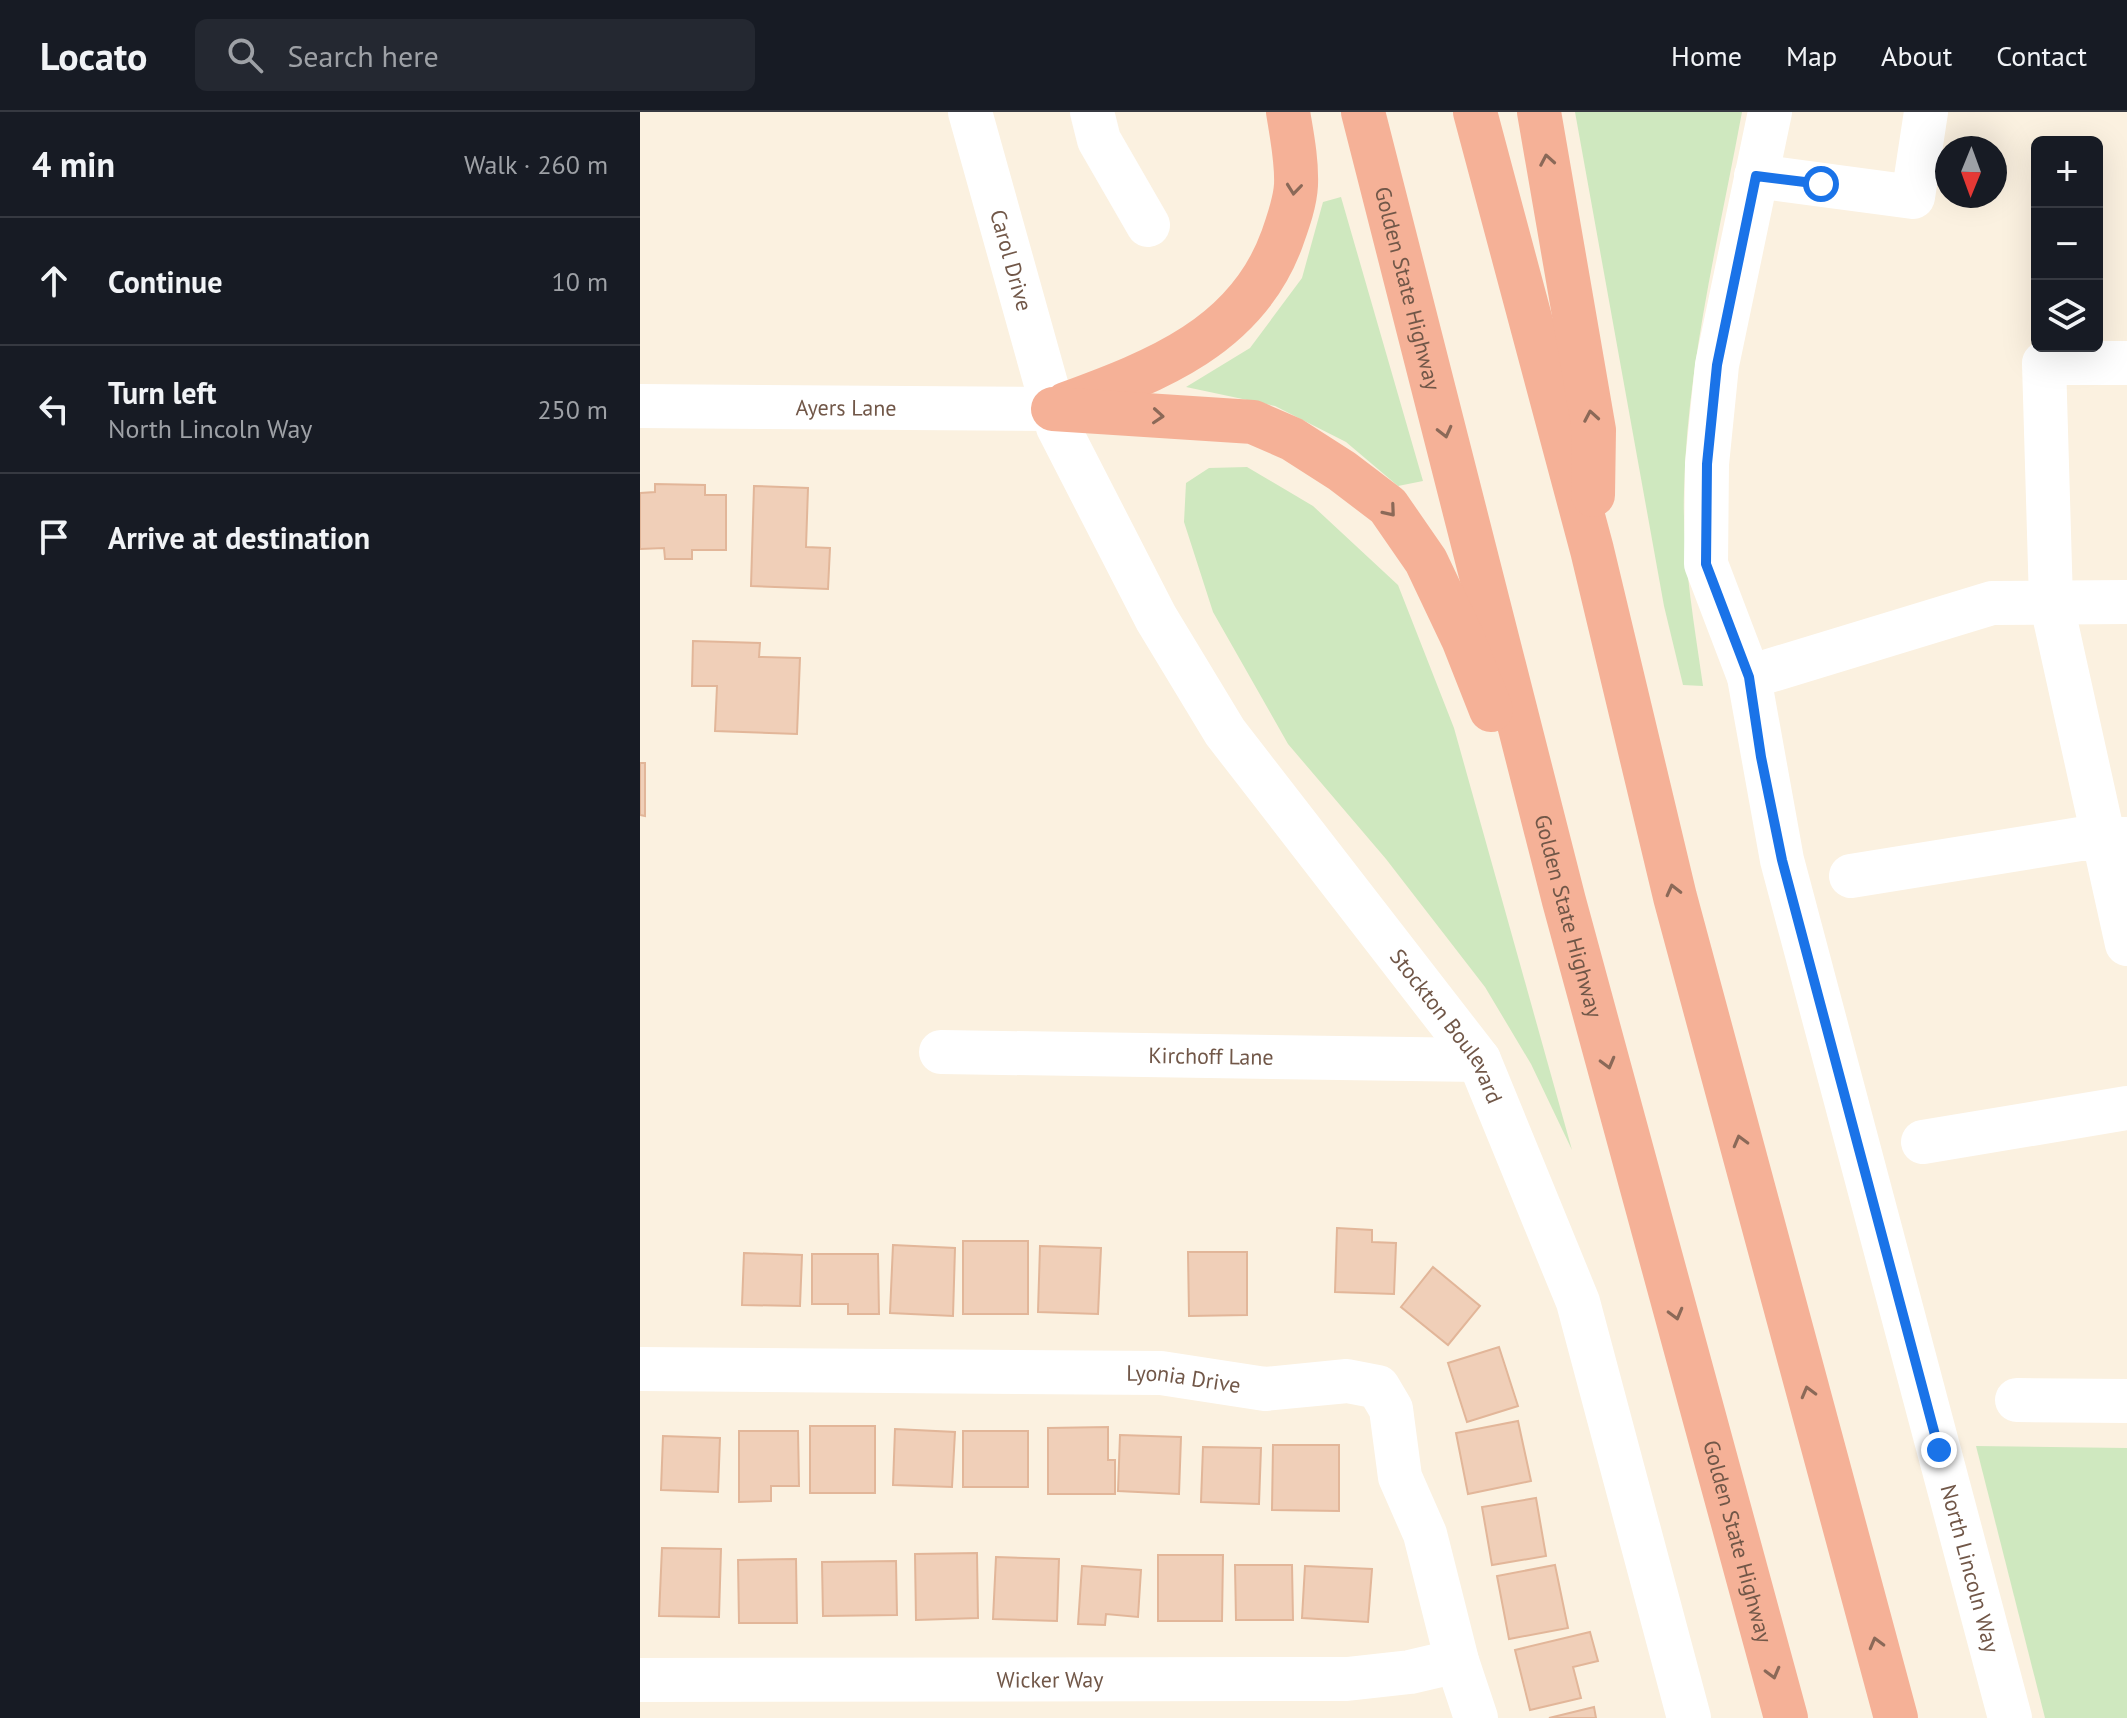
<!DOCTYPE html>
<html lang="en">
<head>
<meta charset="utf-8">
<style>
  :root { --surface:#171b24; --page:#242831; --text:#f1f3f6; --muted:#9ea1a6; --line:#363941 }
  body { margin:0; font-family:"PT Sans",sans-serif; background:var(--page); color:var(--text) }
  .controls { position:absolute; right:24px; top:24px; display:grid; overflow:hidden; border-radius:12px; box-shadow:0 8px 32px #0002 }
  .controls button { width:72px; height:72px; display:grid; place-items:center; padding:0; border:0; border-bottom:2px solid var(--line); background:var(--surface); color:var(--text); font:40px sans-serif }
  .compass { position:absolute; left:1295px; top:24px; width:72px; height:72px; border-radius:50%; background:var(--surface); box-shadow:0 8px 32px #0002; rotate:181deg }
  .stop { position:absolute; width:24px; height:24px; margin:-18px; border:6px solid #1a73e8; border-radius:50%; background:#fff }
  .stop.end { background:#1a73e8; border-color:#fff; box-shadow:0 2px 8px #0008 }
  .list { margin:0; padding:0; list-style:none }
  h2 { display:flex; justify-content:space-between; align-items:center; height:104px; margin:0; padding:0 32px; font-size:34px }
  h2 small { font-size:26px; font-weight:400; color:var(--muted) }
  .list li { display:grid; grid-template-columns:52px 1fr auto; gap:24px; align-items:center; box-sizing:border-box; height:128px; padding:0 32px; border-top:2px solid var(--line) }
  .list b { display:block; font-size:30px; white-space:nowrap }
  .list p { margin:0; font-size:26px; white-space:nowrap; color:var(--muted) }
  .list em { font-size:26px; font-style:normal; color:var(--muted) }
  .icon { flex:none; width:44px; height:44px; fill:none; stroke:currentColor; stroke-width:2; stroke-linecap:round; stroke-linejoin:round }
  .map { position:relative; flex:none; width:1487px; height:1606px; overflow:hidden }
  header { display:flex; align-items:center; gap:48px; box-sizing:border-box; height:112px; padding:0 40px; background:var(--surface); border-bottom:2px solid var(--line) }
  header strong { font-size:38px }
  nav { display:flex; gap:44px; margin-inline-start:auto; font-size:28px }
  .search { width:560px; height:72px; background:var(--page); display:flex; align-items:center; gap:20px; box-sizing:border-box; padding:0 28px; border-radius:12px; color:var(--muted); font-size:30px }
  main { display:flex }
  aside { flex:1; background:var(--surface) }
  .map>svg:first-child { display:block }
  .green { fill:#cfe8bf }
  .building { fill:#f0cfb8; stroke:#e2b699; stroke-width:2 }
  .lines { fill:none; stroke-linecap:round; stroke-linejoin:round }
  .minor { stroke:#fff; stroke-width:44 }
  .highway { stroke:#f5b197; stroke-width:44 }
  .oneway { stroke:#8b6958 }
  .route { stroke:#1a73e8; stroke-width:10 }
  .labels { text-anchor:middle; stroke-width:6; stroke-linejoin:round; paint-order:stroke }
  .street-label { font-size:22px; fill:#715748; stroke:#fff5e5 }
</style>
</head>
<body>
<header>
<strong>Locato</strong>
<div class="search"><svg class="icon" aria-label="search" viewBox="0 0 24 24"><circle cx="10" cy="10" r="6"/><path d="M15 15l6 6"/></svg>Search here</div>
<nav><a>Home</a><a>Map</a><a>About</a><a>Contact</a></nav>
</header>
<main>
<aside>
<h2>4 min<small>Walk · 260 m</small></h2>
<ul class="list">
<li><svg class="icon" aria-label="ahead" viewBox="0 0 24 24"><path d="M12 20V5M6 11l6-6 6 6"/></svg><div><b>Continue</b></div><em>10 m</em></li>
<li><svg class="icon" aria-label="left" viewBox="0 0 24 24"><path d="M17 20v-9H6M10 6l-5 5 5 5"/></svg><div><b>Turn left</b><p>North Lincoln Way</p></div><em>250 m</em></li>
<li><svg class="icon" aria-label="arrive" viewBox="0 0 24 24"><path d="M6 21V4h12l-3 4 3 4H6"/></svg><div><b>Arrive at destination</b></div></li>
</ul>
</aside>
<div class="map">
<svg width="1487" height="1606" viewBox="0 0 1487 1606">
  <rect width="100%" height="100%" fill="#fbf1e0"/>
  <g class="green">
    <path d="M935,0h167c-23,125 -55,252 -58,380 -2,64 10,130 19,194l-20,-1 -19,-79z"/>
    <polygon points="701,85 783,369 758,374 706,330 635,294 546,275 610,236 662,166 683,90"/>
    <polygon points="607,355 673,394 758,473 814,616 932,1038 891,952 845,875 746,747 648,632 573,500 544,410 546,371 569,356"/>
    <polygon points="1336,1334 1487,1336 1487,1606 1405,1606"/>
  </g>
  <g class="building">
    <polygon points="15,372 65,373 65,383 86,383 86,438 52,438 52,447 25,447 24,436 0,437 0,381 15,380"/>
    <polygon points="114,374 168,376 166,435 190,436 188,477 111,474"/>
    <polygon points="53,529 120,531 119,545 160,546 157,622 75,619 77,574 52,574"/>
    <polygon points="0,651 5,651 5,704 0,703"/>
    <polygon points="697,1116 732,1118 732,1130 756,1131 754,1182 695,1180"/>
    <rect x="323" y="1129" width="65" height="73"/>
    <polygon points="253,1133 315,1136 313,1204 250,1201"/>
    <polygon points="400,1134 461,1136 458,1202 398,1200"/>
    <polygon points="548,1140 607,1140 607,1203 549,1204"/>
    <polygon points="104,1141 162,1143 160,1194 102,1193"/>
    <polygon points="172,1142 238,1142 239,1202 208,1202 208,1192 172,1192"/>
    <polygon points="793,1155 840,1194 808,1233 761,1195"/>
    <polygon points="859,1235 878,1294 827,1310 808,1251"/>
    <polygon points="878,1309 891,1369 828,1382 816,1321"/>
    <rect x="170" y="1314" width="65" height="67"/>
    <polygon points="468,1315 468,1348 475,1348 475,1382 408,1382 408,1316"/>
    <polygon points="255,1317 315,1320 312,1375 253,1373"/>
    <polygon points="99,1319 158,1319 159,1374 131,1374 131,1389 99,1390"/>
    <rect x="323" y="1319" width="65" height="56"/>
    <polygon points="480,1323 541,1325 539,1382 478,1379"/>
    <polygon points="23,1324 80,1326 78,1380 21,1378"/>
    <polygon points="633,1333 699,1333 699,1399 632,1398"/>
    <polygon points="563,1335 621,1336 619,1392 561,1390"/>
    <polygon points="896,1386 906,1444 852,1453 842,1395"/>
    <polygon points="22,1436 81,1437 79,1505 19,1504"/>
    <polygon points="337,1441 338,1506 276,1508 275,1442"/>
    <polygon points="518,1443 583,1443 582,1509 518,1509"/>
    <polygon points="356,1445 419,1447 417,1509 353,1507"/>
    <polygon points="156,1447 157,1511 99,1511 98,1448"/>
    <polygon points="256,1449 257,1503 183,1504 182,1450"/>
    <polygon points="595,1453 652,1453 653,1508 596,1508"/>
    <polygon points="915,1453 928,1516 869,1527 857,1464"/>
    <polygon points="442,1454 501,1458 498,1505 466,1502 465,1513 438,1512"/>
    <polygon points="665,1454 732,1457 728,1510 662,1506"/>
    <polygon points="950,1520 958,1549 933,1555 941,1586 890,1598 875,1538"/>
    <polygon points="954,1595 956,1606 909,1606"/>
  </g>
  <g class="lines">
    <g class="minor">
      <path id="s1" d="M330,0l88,315 98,191 69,114 254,328 99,242 111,416"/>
      <polyline points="452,0 459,28 508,113"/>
      <path id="s2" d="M1130,0l-53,253 -10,99 -1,100 43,113 33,183 228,858"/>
      <polyline points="1116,64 1273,85 1286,0"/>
      <polyline points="1487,251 1404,251 1411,489 1487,832"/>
      <path id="s3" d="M0,294l413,3"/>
      <polyline points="1109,565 1352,491 1487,490"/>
      <polyline points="1211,764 1440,727 1487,727"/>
      <path id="s4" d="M301,940l538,8"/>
      <polyline points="1283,1030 1487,996"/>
      <path id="s5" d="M0,1257l521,4 104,16 82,-8 31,6 13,22 9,68 25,57 32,127 19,57"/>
      <polyline points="1377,1288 1487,1289"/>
      <path id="s6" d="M0,1568l707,-1 63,-7 47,-11"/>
    </g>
    <g class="highway">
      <path id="s7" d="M723,0l201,789 222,817"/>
      <polyline points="835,0 952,438 1035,785 1256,1606"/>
      <polyline points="899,0 954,318 953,383"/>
      <path d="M426,292c90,-33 181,-68 216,-165 6,-17 13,-36 14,-54 1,-24 -4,-49 -8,-73"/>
      <polyline points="413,297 613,310 652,327 702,359 748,394 786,449 823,527 851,598"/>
    </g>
  </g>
  <defs><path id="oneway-chevron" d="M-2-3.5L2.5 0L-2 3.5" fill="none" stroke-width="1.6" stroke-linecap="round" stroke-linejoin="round" transform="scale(2)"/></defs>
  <g class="oneway">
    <use href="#oneway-chevron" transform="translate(907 48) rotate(-100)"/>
    <use href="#oneway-chevron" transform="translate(654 77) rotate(96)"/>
    <use href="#oneway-chevron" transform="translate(518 304) rotate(4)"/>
    <use href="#oneway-chevron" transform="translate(951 304) rotate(-100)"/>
    <use href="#oneway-chevron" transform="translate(805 320) rotate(76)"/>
    <use href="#oneway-chevron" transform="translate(750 399) rotate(50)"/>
    <use href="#oneway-chevron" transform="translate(1033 778) rotate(-104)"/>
    <use href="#oneway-chevron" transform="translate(968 951) rotate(75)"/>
    <use href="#oneway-chevron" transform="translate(1100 1029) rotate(-105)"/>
    <use href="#oneway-chevron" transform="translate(1036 1202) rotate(75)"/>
    <use href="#oneway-chevron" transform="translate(1168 1280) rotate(-105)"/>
    <use href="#oneway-chevron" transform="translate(1236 1531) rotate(-105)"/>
    <use href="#oneway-chevron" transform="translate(1133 1561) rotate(75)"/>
  </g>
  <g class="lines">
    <polyline class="route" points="1181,72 1116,64 1077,253 1067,352 1066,452 1109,565 1121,645 1142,748 1299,1338"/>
  </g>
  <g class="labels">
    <g class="street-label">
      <text dy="8" stroke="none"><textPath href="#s1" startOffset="154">Carol Drive</textPath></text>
      <text dy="8" stroke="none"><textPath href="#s7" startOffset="182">Golden State Highway</textPath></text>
      <text dy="8" stroke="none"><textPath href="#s3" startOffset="206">Ayers Lane</textPath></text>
      <text dy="8" stroke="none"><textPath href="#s7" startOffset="830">Golden State Highway</textPath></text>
      <text dy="8" stroke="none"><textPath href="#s1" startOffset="1044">Stockton Boulevard</textPath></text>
      <text dy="8" stroke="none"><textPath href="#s4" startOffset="270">Kirchoff Lane</textPath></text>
      <text dy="8" stroke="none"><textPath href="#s5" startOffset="544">Lyonia Drive</textPath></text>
      <text dy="8" stroke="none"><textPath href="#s7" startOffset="1478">Golden State Highway</textPath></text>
      <text dy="8" stroke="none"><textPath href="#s2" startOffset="1498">North Lincoln Way</textPath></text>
      <text dy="8" stroke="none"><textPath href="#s6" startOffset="410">Wicker Way</textPath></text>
    </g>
  </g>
</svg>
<div class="controls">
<button>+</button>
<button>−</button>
<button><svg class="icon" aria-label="layers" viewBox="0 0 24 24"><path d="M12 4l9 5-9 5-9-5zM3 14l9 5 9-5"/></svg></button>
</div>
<svg class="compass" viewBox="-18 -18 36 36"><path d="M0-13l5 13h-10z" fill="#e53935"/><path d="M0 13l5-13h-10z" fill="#9ea1a6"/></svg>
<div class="stop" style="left:1181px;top:72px"></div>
<div class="stop end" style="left:1299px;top:1338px"></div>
</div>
</main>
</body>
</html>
